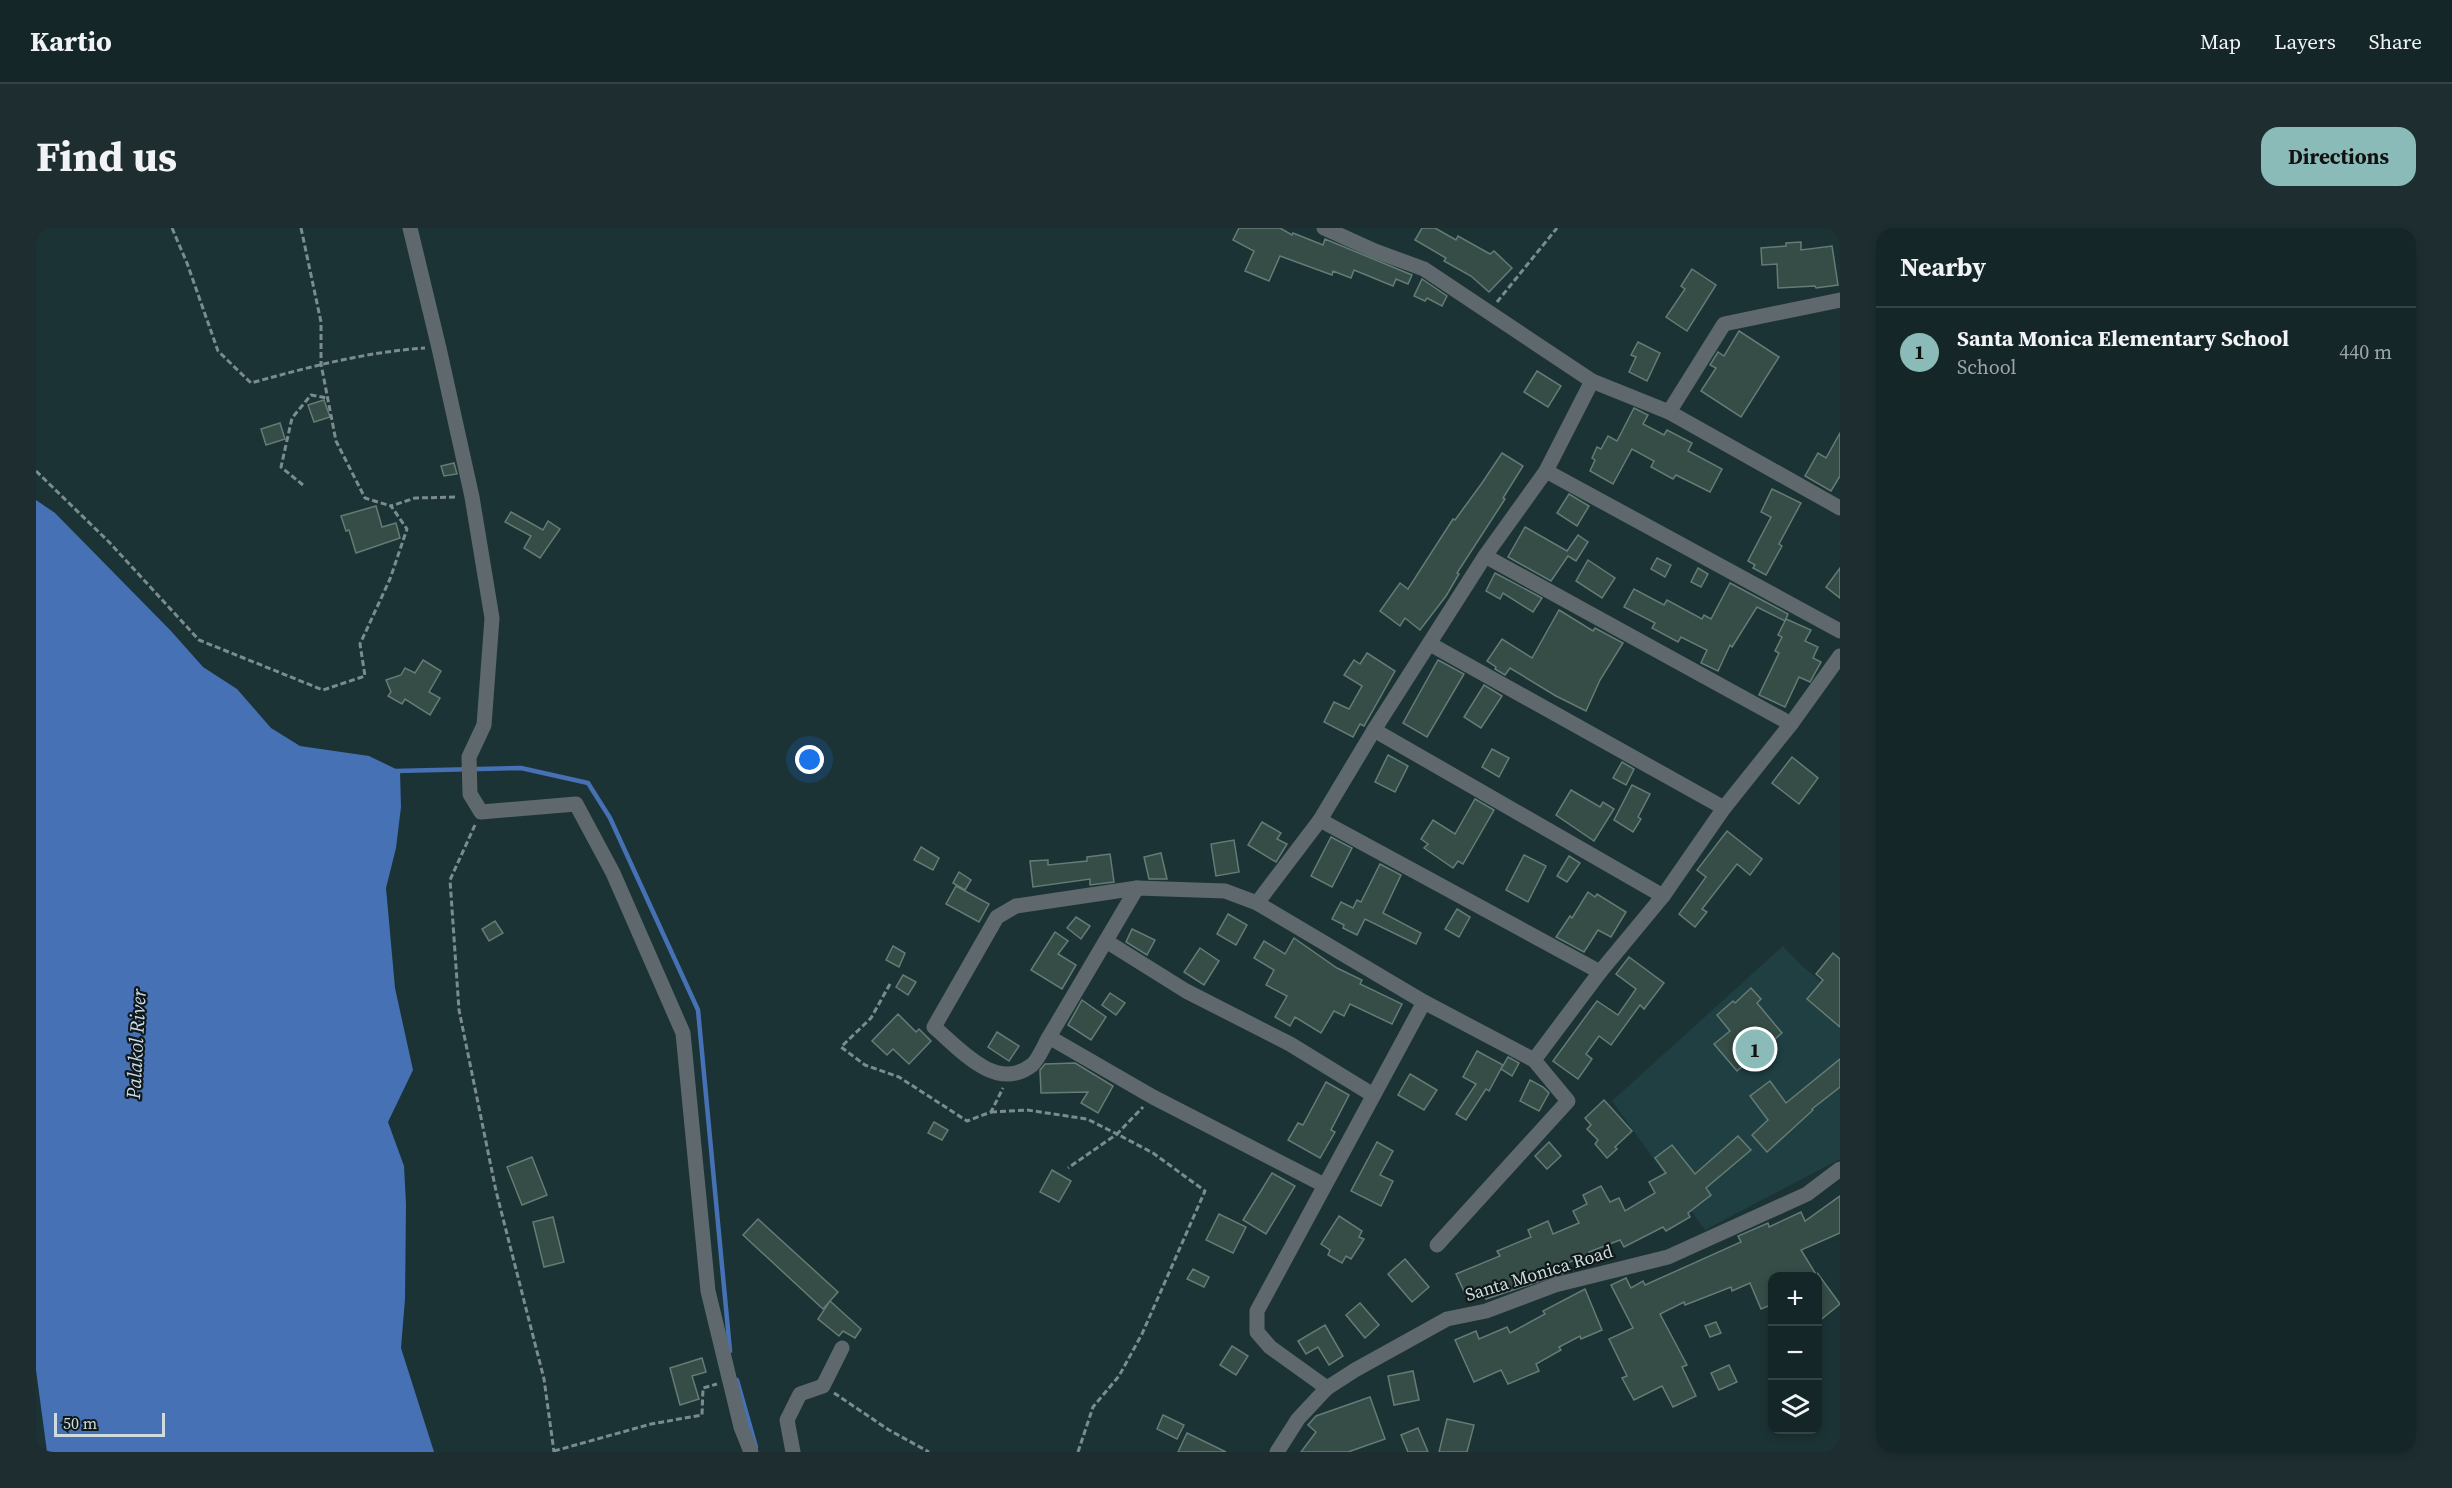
<!DOCTYPE html>
<html lang="en">
<head>
<meta charset="utf-8">
<style>
  :root { --surface:#152628; --page:#1e2e30; --text:#f1f3f6; --muted:#9da5a8; --line:#344345; --accent:#8bbbb9 }
  body { margin:0; font-family:"Source Serif 4",serif; background:var(--page); color:var(--text) }
  .controls { position:absolute; right:18px; bottom:18px; display:grid; overflow:hidden; border-radius:12px; box-shadow:0 3px 9px #0003 }
  .controls button { width:54px; height:54px; display:grid; place-items:center; padding:0; border:0; border-bottom:2px solid var(--line); background:var(--surface); color:var(--text); font:30px sans-serif }
  .scale { position:absolute; left:18px; bottom:15px; width:111px; box-sizing:border-box; padding-left:6px; border:3px solid #cedcdd; border-top:0; font-size:16px; line-height:21px; white-space:nowrap; color:#cedcdd; -webkit-text-stroke:4px #0f191a; paint-order:stroke }
  .you { position:absolute; left:774px; top:532px; width:21px; height:21px; margin:-15px; border:4px solid #fff; border-radius:50%; background:#1a73e8; box-shadow:0 0 0 9px #1a73e833 }
  .badge { display:grid; place-items:center; width:39px; height:39px; border-radius:50%; background:var(--accent); color:#111; font-size:20px; font-weight:700 }
  .pin { position:absolute; translate:-50% -50%; border:3px solid #fff; box-shadow:0 2px 6px #0006 }
  .list { margin:0; padding:0; list-style:none }
  h2 { display:flex; justify-content:space-between; align-items:center; height:78px; margin:0; padding:0 24px; font-size:26px }
  h2 small { font-size:20px; font-weight:400; color:var(--muted) }
  .list li { display:grid; grid-template-columns:39px 1fr auto; gap:18px; align-items:center; box-sizing:border-box; height:90px; padding:0 24px; border-top:2px solid var(--line) }
  .list b { display:block; font-size:22px; white-space:nowrap }
  .list p { margin:0; font-size:20px; white-space:nowrap; color:var(--muted) }
  .list em { font-size:20px; font-style:normal; color:var(--muted) }
  .icon { flex:none; width:33px; height:33px; fill:none; stroke:currentColor; stroke-width:2; stroke-linecap:round; stroke-linejoin:round }
  .map { position:relative; flex:none; width:1804px; height:1224px; overflow:hidden; border-radius:18px }
  header { display:flex; align-items:center; gap:36px; box-sizing:border-box; height:84px; padding:0 30px; background:var(--surface); border-bottom:2px solid var(--line) }
  header strong { font-size:28px }
  nav { display:flex; gap:33px; margin-inline-start:auto; font-size:21px }
  .intro { display:flex; align-items:center; justify-content:space-between; box-sizing:border-box; height:144px; padding:0 36px }
  h1 { margin:0; font-size:42px }
  .button { padding:15px 27px; border-radius:18px; background:var(--accent); color:#111; font-size:21px; font-weight:700 }
  main { display:flex; gap:36px; padding:0 36px }
  aside { flex:1; background:var(--surface); border-radius:18px; box-shadow:0 3px 9px #0003 }
  .map>svg:first-child { display:block }
  .built { fill:#1f3f42 }
  .water { fill:#4671b4 }
  .lines { fill:none; stroke-linecap:round; stroke-linejoin:round }
  .stream { stroke:#4671b4; stroke-width:4.5 }
  .building { fill:#364c46; stroke:#647c75; stroke-width:1.5 }
  .path { stroke:#7a8c8d; stroke-width:3; stroke-dasharray:6 3; stroke-linecap:butt }
  .minor { stroke:#5f686d; stroke-width:15 }
  .labels { text-anchor:middle; stroke-width:4.5; stroke-linejoin:round; paint-order:stroke }
  .street-label { font-size:18px; fill:#cedcdd; stroke:#0f191a }
  .water-label { font-size:20px; font-style:italic; fill:#cfdcee; stroke:#0f191a }
</style>
</head>
<body>
<header>
<strong>Kartio</strong>
<nav><a>Map</a><a>Layers</a><a>Share</a></nav>
</header>
<div class="intro"><h1>Find us</h1><a class="button">Directions</a></div>
<main>
<div class="map">
<svg width="1804" height="1224" viewBox="0 0 1804 1224">
  <rect width="100%" height="100%" fill="#1c3335"/>
  <polygon class="built" points="1747,718 1765,737 1804,769 1804,931 1669,1002 1576,873"/>
  <polygon class="water" points="0,272 19,285 135,403 167,439 201,461 235,500 264,518 333,528 364,543 365,579 360,620 350,660 359,760 377,842 352,894 368,938 370,976 369,1071 365,1120 398,1224 11,1224 0,1142"/>
  <g class="lines">
    <g class="stream">
      <polyline points="359,543 485,540 552,555 574,590 662,782 694,1123"/>
      <polyline points="701,1152 720,1219"/>
    </g>
  </g>
  <g class="building">
    <polygon points="1203,0 1244,0 1256,7 1257,5 1287,17 1289,11 1376,47 1372,56 1360,51 1357,58 1318,42 1315,50 1297,43 1296,47 1244,28 1233,53 1209,43 1218,23 1197,12"/>
    <polygon points="1386,0 1399,0 1420,12 1422,8 1454,26 1458,23 1476,40 1453,64 1435,48 1408,33 1410,30 1379,12"/>
    <polygon points="1765,14 1765,22 1796,18 1802,57 1780,60 1779,58 1742,60 1741,36 1726,37 1725,20 1750,18 1750,15"/>
    <polygon points="1656,41 1680,57 1651,103 1630,89 1649,61 1645,58"/>
    <polygon points="1386,51 1411,68 1406,78 1391,70 1389,73 1378,68"/>
    <polygon points="1703,103 1743,129 1705,189 1665,163 1680,140 1674,137 1682,124 1688,128"/>
    <polygon points="1602,114 1624,125 1611,153 1593,144 1600,129 1595,127"/>
    <polygon points="1501,143 1525,158 1512,179 1488,164"/>
    <polygon points="288,172 294,189 278,194 272,177"/>
    <polygon points="1598,180 1612,187 1607,196 1628,207 1631,202 1656,215 1652,223 1686,241 1674,264 1640,247 1637,251 1615,239 1618,233 1596,221 1577,256 1554,243 1559,232 1556,230 1561,219 1565,221 1572,208 1581,213"/>
    <polygon points="244,195 249,211 230,217 225,201"/>
    <polygon points="1804,205 1804,248 1795,263 1769,248 1782,225 1790,230"/>
    <polygon points="1466,225 1487,238 1467,270 1469,271 1421,345 1423,346 1410,368 1384,402 1369,390 1364,398 1344,383 1364,355 1372,361 1417,291 1419,292 1446,255"/>
    <polygon points="418,235 421,246 408,248 405,238"/>
    <polygon points="1736,261 1765,275 1743,316 1746,318 1730,347 1717,340 1719,337 1712,333 1735,289 1725,284"/>
    <polygon points="1533,266 1553,278 1541,298 1521,285"/>
    <polygon points="340,278 346,299 360,295 364,310 320,325 313,302 310,303 305,288"/>
    <polygon points="475,284 507,302 512,293 524,301 504,330 488,320 495,308 469,294"/>
    <polygon points="1489,299 1531,323 1542,307 1552,314 1540,333 1532,328 1515,353 1472,329"/>
    <polygon points="1621,330 1635,337 1629,349 1615,341"/>
    <polygon points="1552,332 1579,350 1566,370 1540,353"/>
    <polygon points="1662,340 1672,346 1665,359 1655,354"/>
    <polygon points="1804,340 1804,370 1790,359"/>
    <polygon points="1459,345 1506,370 1497,384 1467,365 1464,371 1450,363"/>
    <polygon points="1694,355 1752,386 1749,393 1721,379 1696,419 1694,417 1682,443 1665,435 1671,422 1645,409 1642,414 1616,400 1619,395 1588,379 1598,361 1628,377 1631,372 1666,391 1668,387 1675,391"/>
    <polygon points="1523,382 1557,403 1559,400 1587,415 1564,452 1550,483 1520,468 1474,440 1469,447 1459,441 1460,439 1451,433 1466,411 1496,430"/>
    <polygon points="1750,391 1775,402 1769,413 1782,419 1777,430 1785,434 1774,454 1763,449 1749,479 1723,467 1743,425 1739,423 1746,409 1742,407"/>
    <polygon points="1331,425 1359,443 1328,498 1324,496 1317,509 1288,494 1298,474 1313,481 1326,458 1308,447 1318,432 1324,436"/>
    <polygon points="387,432 405,443 393,464 404,470 394,487 369,471 366,476 352,468 355,464 350,452 365,447 369,440 379,445"/>
    <polygon points="1402,432 1428,446 1391,509 1367,495"/>
    <polygon points="1448,457 1466,468 1445,500 1428,489"/>
    <polygon points="1456,521 1473,530 1463,549 1446,539"/>
    <polygon points="1352,527 1372,538 1359,564 1339,554"/>
    <polygon points="1756,529 1782,550 1763,576 1736,555"/>
    <polygon points="1586,534 1598,541 1590,557 1577,550"/>
    <polygon points="1596,557 1614,566 1602,589 1605,591 1597,604 1578,592"/>
    <polygon points="1535,562 1564,579 1567,574 1578,581 1558,613 1520,587"/>
    <polygon points="1439,571 1458,582 1427,636 1422,633 1417,640 1388,620 1392,616 1385,611 1397,592 1419,606"/>
    <polygon points="1226,594 1245,605 1241,611 1251,616 1240,634 1212,617"/>
    <polygon points="1691,603 1726,631 1714,647 1701,636 1666,681 1671,684 1659,699 1643,686 1670,649 1661,642"/>
    <polygon points="1295,609 1316,620 1296,659 1275,648"/>
    <polygon points="1198,612 1203,644 1180,648 1175,616"/>
    <polygon points="885,619 903,630 897,642 878,632"/>
    <polygon points="1125,625 1131,651 1113,651 1108,629"/>
    <polygon points="1074,626 1078,654 1054,657 1054,651 997,659 994,633 1012,632 1012,637 1051,633 1051,629"/>
    <polygon points="1488,627 1510,638 1492,674 1470,662"/>
    <polygon points="1533,628 1544,635 1531,654 1521,648"/>
    <polygon points="1344,636 1365,647 1347,685 1385,705 1380,716 1329,691 1321,707 1307,700 1308,697 1296,691 1305,674 1317,680 1321,672 1325,674"/>
    <polygon points="923,644 935,652 929,662 917,655"/>
    <polygon points="920,658 953,676 943,694 910,676"/>
    <polygon points="1552,664 1559,669 1561,666 1590,684 1575,709 1562,702 1548,724 1520,709 1534,688 1536,690"/>
    <polygon points="1421,681 1434,689 1423,709 1409,701"/>
    <polygon points="1192,686 1211,697 1200,717 1181,706"/>
    <polygon points="1040,689 1054,698 1045,711 1031,700"/>
    <polygon points="459,693 467,705 453,713 446,701"/>
    <polygon points="1096,701 1119,712 1111,727 1090,714"/>
    <polygon points="1019,704 1032,713 1022,726 1040,737 1026,761 995,742"/>
    <polygon points="1258,710 1301,740 1326,752 1324,756 1366,776 1356,796 1314,776 1308,788 1298,783 1285,805 1259,789 1254,798 1239,789 1251,768 1230,757 1238,742 1218,730 1228,713 1249,726"/>
    <polygon points="857,718 869,725 863,739 850,732"/>
    <polygon points="1164,720 1183,733 1168,757 1148,744"/>
    <polygon points="1797,725 1804,731 1804,799 1771,771 1787,752 1780,746"/>
    <polygon points="1593,729 1628,755 1608,781 1604,777 1575,817 1563,808 1550,826 1556,831 1542,851 1517,833 1561,773 1582,787 1600,761 1580,746"/>
    <polygon points="867,747 880,754 872,767 860,759"/>
    <polygon points="1715,760 1725,771 1721,775 1746,805 1701,843 1678,816 1694,803 1681,787 1697,773 1699,775"/>
    <polygon points="1074,765 1089,775 1080,787 1066,777"/>
    <polygon points="1046,772 1070,789 1055,812 1032,797"/>
    <polygon points="862,786 880,804 883,801 895,813 873,836 857,821 851,827 836,813"/>
    <polygon points="961,804 983,818 973,833 952,819"/>
    <polygon points="1441,823 1467,837 1453,863 1450,861 1430,892 1420,886 1440,856 1427,849"/>
    <polygon points="1472,829 1483,835 1476,848 1465,841"/>
    <polygon points="1804,831 1804,859 1776,881 1777,882 1731,924 1716,907 1732,892 1714,868 1734,853 1750,875"/>
    <polygon points="1039,835 1077,858 1062,885 1045,875 1052,864 1005,865 1004,842 1009,836"/>
    <polygon points="1374,846 1401,862 1388,882 1362,867"/>
    <polygon points="1494,852 1507,859 1513,865 1503,883 1484,873"/>
    <polygon points="1290,854 1313,867 1295,902 1299,904 1284,930 1252,912 1262,895 1267,897"/>
    <polygon points="1568,872 1596,903 1579,919 1581,921 1571,930 1559,916 1562,912 1551,901 1555,897 1549,890"/>
    <polygon points="898,894 912,902 906,912 892,905"/>
    <polygon points="1702,908 1715,922 1670,960 1675,967 1652,985 1654,989 1630,1003 1627,999 1588,1019 1584,1012 1553,1024 1553,1026 1529,1036 1532,1044 1450,1071 1448,1066 1432,1072 1420,1046 1464,1028 1461,1023 1495,1009 1492,1002 1512,993 1517,1006 1543,995 1537,983 1551,976 1547,967 1565,958 1574,974 1583,970 1589,983 1619,965 1613,954 1630,945 1619,930 1636,917 1659,946"/>
    <polygon points="1341,914 1357,923 1344,947 1357,953 1345,978 1315,963"/>
    <polygon points="1513,914 1525,928 1511,941 1499,928"/>
    <polygon points="496,929 511,967 486,977 471,939"/>
    <polygon points="1016,942 1035,953 1023,974 1004,964"/>
    <polygon points="1236,945 1259,958 1230,1006 1207,992"/>
    <polygon points="1804,968 1804,1005 1765,1022 1781,1048 1737,1048 1737,1060 1733,1062 1737,1076 1725,1081 1714,1055 1696,1063 1695,1059 1649,1077 1648,1074 1624,1086 1651,1137 1646,1139 1660,1168 1637,1179 1626,1158 1598,1172 1586,1150 1591,1148 1573,1111 1597,1100 1575,1057 1590,1050 1595,1060 1607,1053 1609,1057 1705,1014 1702,1008 1732,995 1733,999 1765,984 1769,993"/>
    <polygon points="1183,986 1210,999 1197,1025 1170,1012"/>
    <polygon points="1303,988 1326,1003 1323,1009 1328,1011 1315,1031 1310,1028 1306,1035 1292,1027 1294,1022 1285,1016"/>
    <polygon points="517,989 528,1034 508,1039 497,994"/>
    <polygon points="722,991 802,1064 787,1081 707,1007"/>
    <polygon points="1369,1031 1393,1059 1376,1074 1352,1046"/>
    <polygon points="1157,1041 1173,1049 1168,1059 1151,1051"/>
    <polygon points="1782,1046 1804,1076 1782,1094"/>
    <polygon points="1549,1061 1566,1102 1545,1111 1544,1108 1523,1119 1525,1122 1500,1136 1503,1143 1472,1156 1465,1142 1438,1154 1419,1112 1440,1103 1443,1111 1471,1099 1474,1105 1509,1086 1507,1083"/>
    <polygon points="794,1073 825,1101 819,1110 807,1103 803,1108 782,1091"/>
    <polygon points="1324,1075 1343,1097 1329,1110 1310,1087"/>
    <polygon points="1680,1094 1685,1105 1674,1109 1669,1098"/>
    <polygon points="1289,1097 1307,1128 1293,1137 1282,1119 1270,1126 1262,1113"/>
    <polygon points="1196,1118 1212,1128 1200,1147 1184,1137"/>
    <polygon points="666,1130 670,1144 656,1148 663,1171 644,1177 634,1140"/>
    <polygon points="1693,1137 1701,1154 1683,1162 1675,1145"/>
    <polygon points="1377,1143 1383,1172 1358,1177 1352,1148"/>
    <polygon points="1334,1169 1349,1211 1312,1224 1265,1224 1280,1204 1272,1197 1280,1188"/>
    <polygon points="1127,1187 1148,1197 1141,1211 1121,1201"/>
    <polygon points="1411,1191 1438,1197 1431,1224 1403,1224"/>
    <polygon points="1382,1200 1392,1224 1372,1224 1365,1207"/>
    <polygon points="1151,1205 1190,1224 1142,1224"/>
  </g>
  <g class="lines">
    <g class="path">
      <path d="M136,0l15,35 31,88 33,32c58,-16 114,-31 174,-35"/>
      <polyline points="265,0 285,94 285,136 300,213 329,270 355,278"/>
      <polyline points="1461,74 1521,0"/>
      <polyline points="0,243 73,314 163,412 287,462 329,448 324,416 354,351 371,301 355,278 379,270 422,269"/>
      <polyline points="267,257 245,239 256,190 275,167 291,170"/>
      <polyline points="439,597 414,652 423,782 460,963 508,1151 518,1224"/>
      <polyline points="854,756 835,790 805,819 829,837 863,849 931,893 955,884 967,860"/>
      <polyline points="955,884 991,882 1051,891 1081,906 1032,940"/>
      <polyline points="798,1165 853,1202 893,1224"/>
      <polyline points="518,1223 615,1196 666,1187 667,1160 681,1156"/>
      <polyline points="1042,1224 1057,1179 1083,1148 1106,1106 1169,963 1117,925 1081,906 1107,879"/>
    </g>
    <g class="minor">
      <polyline points="374,0 403,120 436,269 456,390 448,497 433,529 434,566 445,584 540,576 577,645 647,805 672,1063 705,1199 715,1224"/>
      <polyline points="1288,0 1339,23 1388,41 1556,153 1633,184 1804,280"/>
      <polyline points="1633,184 1688,96 1804,72"/>
      <polyline points="1510,243 1804,403"/>
      <polyline points="1449,328 1755,496"/>
      <polyline points="1394,416 1688,580"/>
      <polyline points="1338,502 1627,668"/>
      <polyline points="1284,592 1564,744"/>
      <polyline points="1101,660 1013,809 1117,869 1288,957"/>
      <polyline points="1070,713 1150,763 1254,816 1337,867"/>
      <polyline points="1388,774 1498,832 1532,873 1401,1017"/>
      <path d="M1013,809c-5,8 -10,22 -17,28 -36,28 -72,-16 -98,-38l63,-110 19,-11 121,-18 88,3 32,12"/>
      <polyline points="1498,832 1564,744 1627,668 1688,580 1755,496 1804,428"/>
      <polyline points="1291,1160 1234,1119 1221,1104 1221,1083 1388,774 1221,675 1284,592 1338,502 1449,328 1510,243 1556,153"/>
      <polyline points="757,1224 751,1192 764,1166 787,1158 806,1120"/>
      <polyline points="1241,1224 1262,1191 1291,1160 1319,1142 1411,1091 1450,1083 1519,1057 1632,1029 1771,966 1804,941"/>
    </g>
  </g>
  <g class="labels">
    <g class="street-label">
      <text transform="translate(1503 1045) rotate(-17)" y="6">Santa Monica Road</text>
    </g>
    <g class="water-label">
      <text transform="translate(100 816) rotate(-87)" y="7">Palakol River</text>
    </g>
  </g>
</svg>
<div class="controls">
<button>+</button>
<button>−</button>
<button><svg class="icon" aria-label="layers" viewBox="0 0 24 24"><path d="M12 4l9 5-9 5-9-5zM3 14l9 5 9-5"/></svg></button>
</div>
<div class="scale">50 m</div>
<div class="you"></div>
<div class="pin badge" style="left:1719px;top:821px">1</div>
</div>
<aside>
<h2>Nearby<small></small></h2>
<ul class="list">
<li><span class="badge">1</span><div><b>Santa Monica Elementary School</b><p>School</p></div><em>440 m</em></li>
</ul>
</aside>
</main>
</body>
</html>
